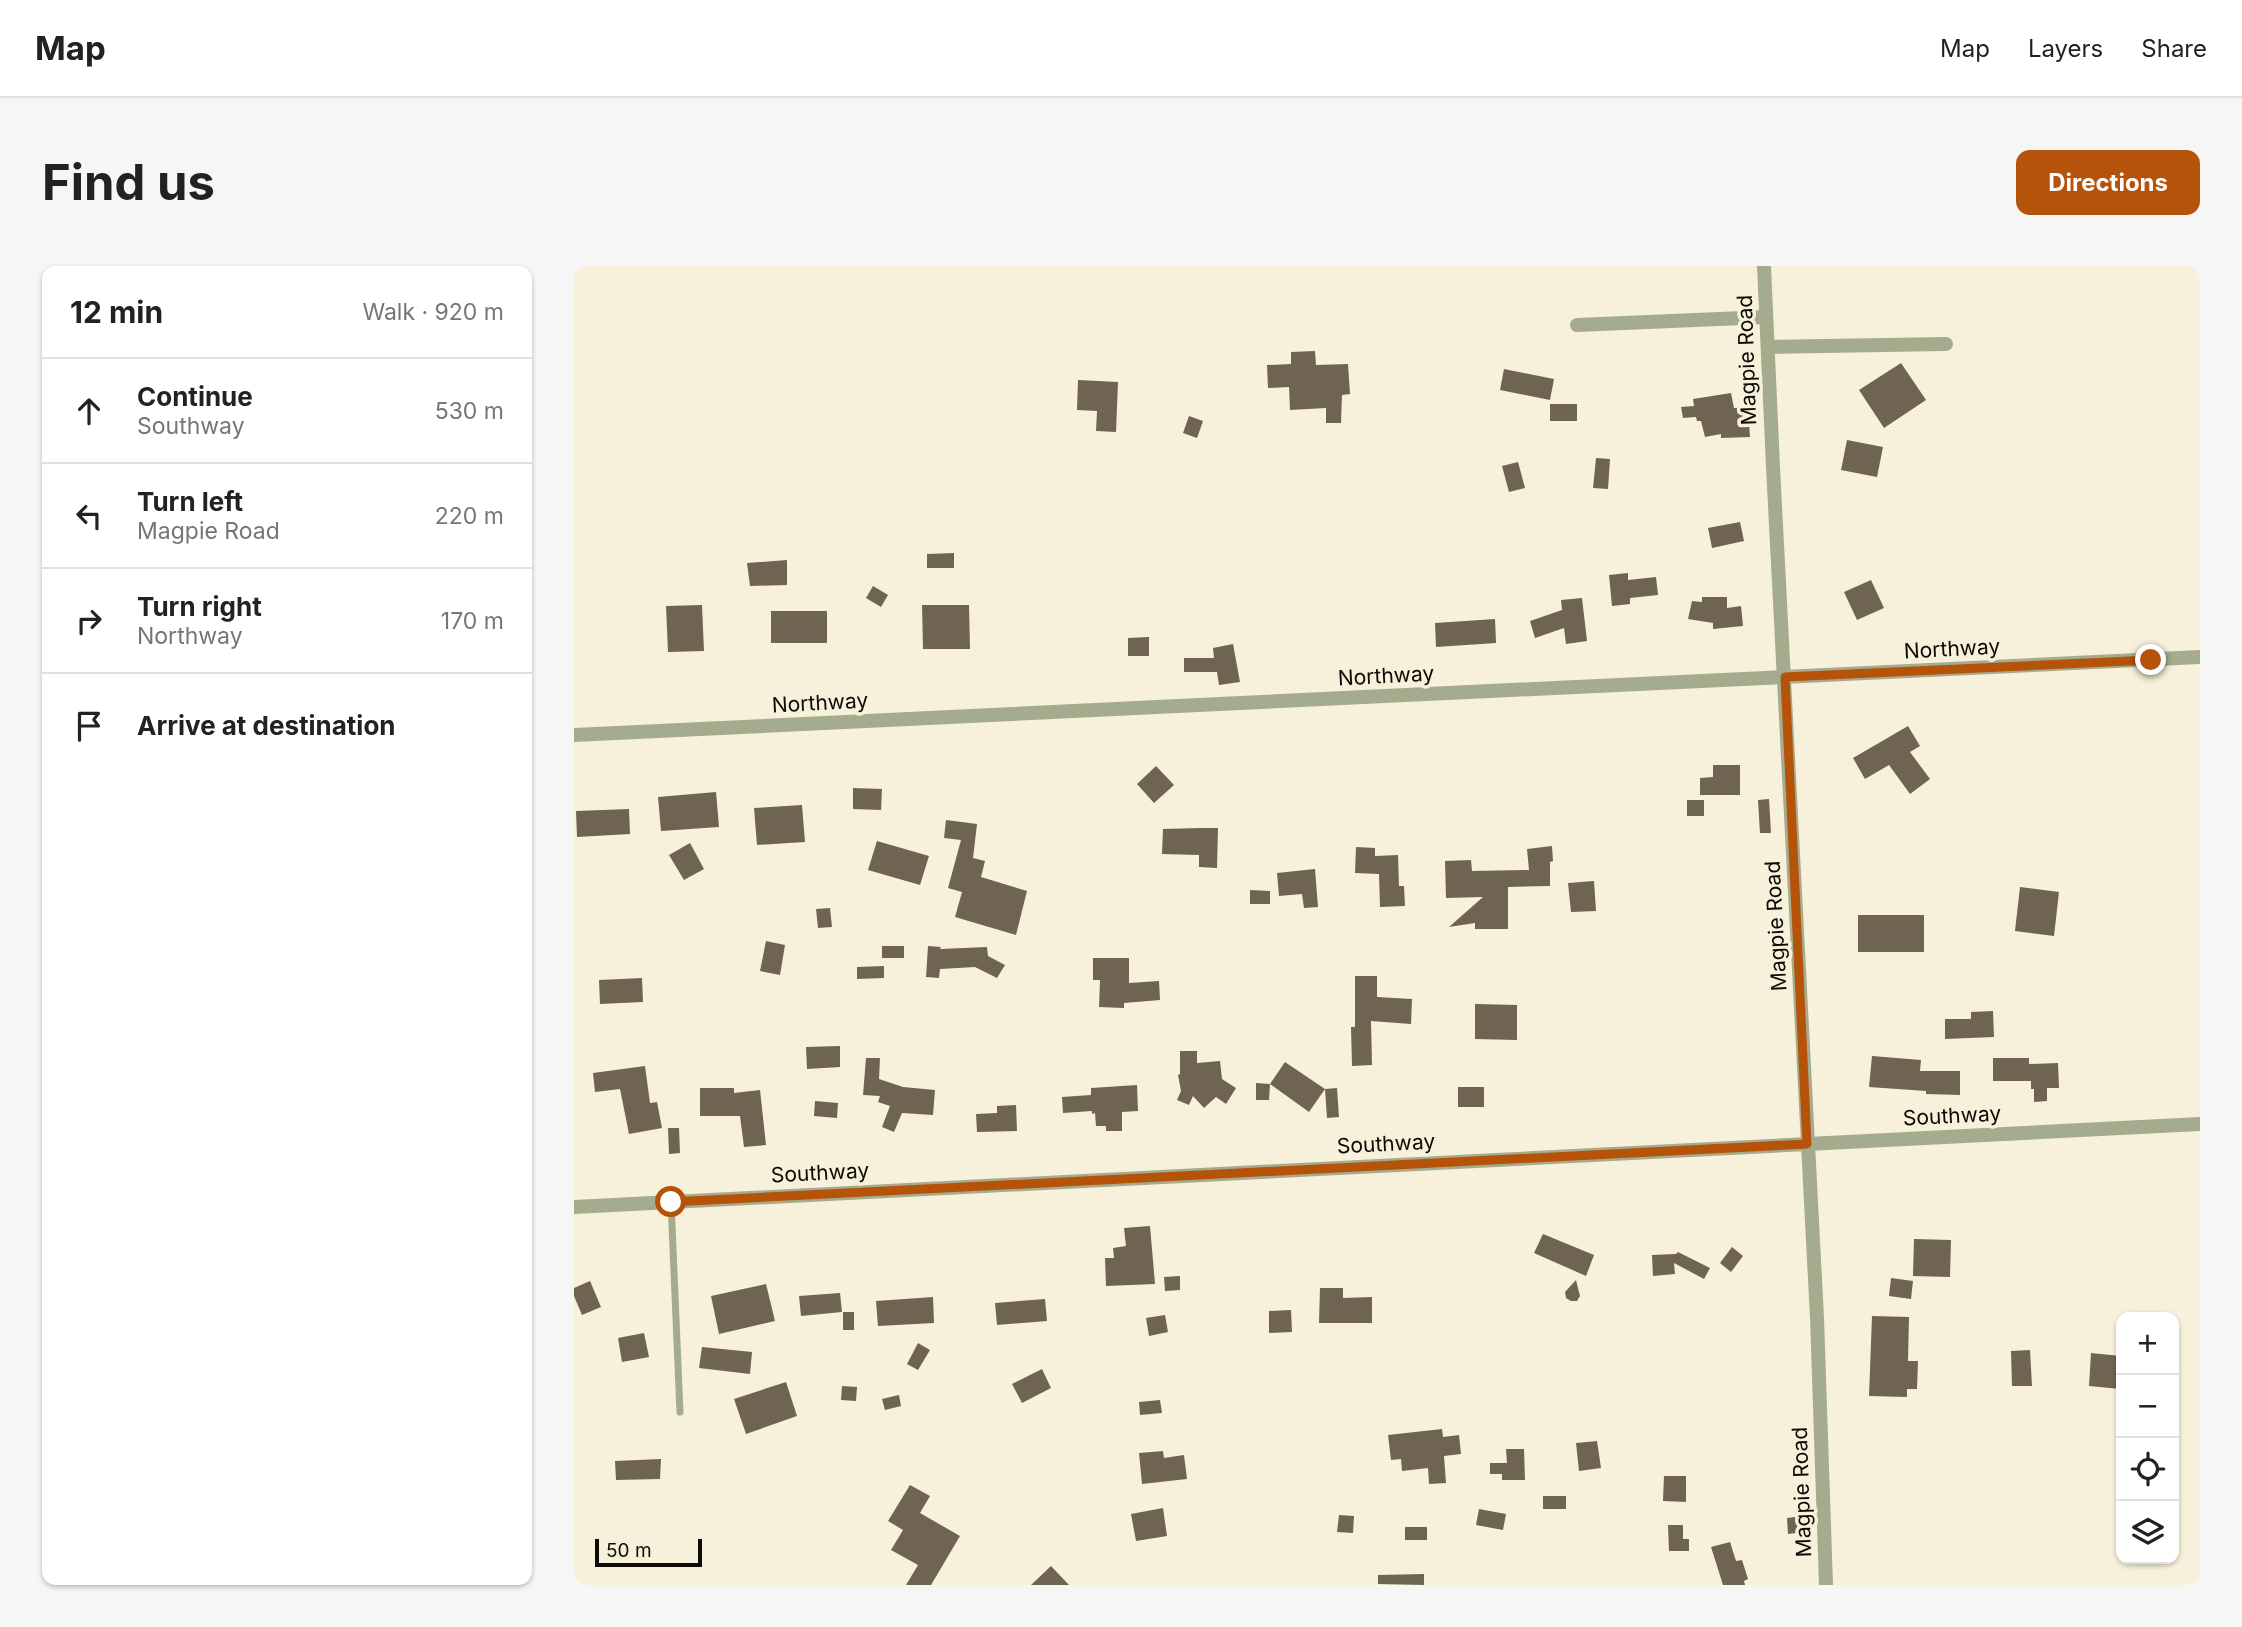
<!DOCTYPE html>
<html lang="en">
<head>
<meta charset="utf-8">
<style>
  :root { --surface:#fff; --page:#f6f6f6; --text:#222; --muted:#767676; --line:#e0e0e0; --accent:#b45309 }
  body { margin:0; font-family:Inter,sans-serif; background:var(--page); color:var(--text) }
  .controls { position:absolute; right:21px; bottom:21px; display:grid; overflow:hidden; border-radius:14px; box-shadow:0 2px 5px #0004 }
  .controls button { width:63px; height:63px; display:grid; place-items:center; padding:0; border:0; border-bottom:2px solid var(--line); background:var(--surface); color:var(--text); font:35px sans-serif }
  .scale { position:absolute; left:21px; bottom:18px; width:107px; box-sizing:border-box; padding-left:7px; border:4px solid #0d0b05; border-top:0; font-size:19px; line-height:24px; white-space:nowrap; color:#0d0b05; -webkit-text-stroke:5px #f7f1db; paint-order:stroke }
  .stop { position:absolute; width:21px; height:21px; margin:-16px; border:5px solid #b45309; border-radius:50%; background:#fff }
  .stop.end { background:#b45309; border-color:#fff; box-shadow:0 2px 7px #0008 }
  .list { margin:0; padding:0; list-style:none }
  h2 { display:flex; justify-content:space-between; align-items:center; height:91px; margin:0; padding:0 28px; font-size:30px }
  h2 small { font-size:23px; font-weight:400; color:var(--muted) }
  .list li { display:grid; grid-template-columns:46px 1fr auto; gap:21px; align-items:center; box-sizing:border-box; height:105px; padding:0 28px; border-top:2px solid var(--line) }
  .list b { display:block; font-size:26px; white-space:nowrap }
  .list p { margin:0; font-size:23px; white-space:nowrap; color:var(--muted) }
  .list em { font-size:23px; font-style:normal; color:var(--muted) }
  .icon { flex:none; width:38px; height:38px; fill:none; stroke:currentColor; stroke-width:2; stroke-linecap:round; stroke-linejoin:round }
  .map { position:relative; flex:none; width:1626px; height:1319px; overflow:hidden; border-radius:14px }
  header { display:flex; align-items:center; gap:42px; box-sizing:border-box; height:98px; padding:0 35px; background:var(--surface); border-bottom:2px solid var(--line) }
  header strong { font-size:33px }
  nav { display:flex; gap:38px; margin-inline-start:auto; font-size:24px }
  .intro { display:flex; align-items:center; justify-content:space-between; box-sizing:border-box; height:168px; padding:0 42px }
  h1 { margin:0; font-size:49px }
  .button { padding:18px 32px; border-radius:14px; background:var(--accent); color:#fff; font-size:24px; font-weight:700 }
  main { display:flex; gap:42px; padding:0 42px }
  aside { flex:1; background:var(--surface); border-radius:14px; box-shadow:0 2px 5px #0004 }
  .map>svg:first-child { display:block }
  .building { fill:#6f6352 }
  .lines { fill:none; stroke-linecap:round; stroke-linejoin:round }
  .lane { stroke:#a5ac8e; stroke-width:7 }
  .street { stroke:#a5ac8e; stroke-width:14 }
  .route { stroke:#b45309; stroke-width:9 }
  .labels { text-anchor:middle; stroke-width:7; stroke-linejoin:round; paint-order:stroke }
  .street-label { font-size:21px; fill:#0d0b05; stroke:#f7f1db }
</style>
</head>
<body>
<header>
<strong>Map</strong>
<nav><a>Map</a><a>Layers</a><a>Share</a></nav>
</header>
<div class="intro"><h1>Find us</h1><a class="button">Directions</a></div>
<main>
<aside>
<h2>12 min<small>Walk · 920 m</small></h2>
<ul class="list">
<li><svg class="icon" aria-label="ahead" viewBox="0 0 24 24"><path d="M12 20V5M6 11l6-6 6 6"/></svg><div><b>Continue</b><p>Southway</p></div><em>530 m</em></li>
<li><svg class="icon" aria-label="left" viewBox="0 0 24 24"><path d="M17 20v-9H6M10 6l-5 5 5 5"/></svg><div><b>Turn left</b><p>Magpie Road</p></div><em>220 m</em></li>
<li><svg class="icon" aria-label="right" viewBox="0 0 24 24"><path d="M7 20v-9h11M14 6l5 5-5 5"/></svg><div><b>Turn right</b><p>Northway</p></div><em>170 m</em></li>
<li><svg class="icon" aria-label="arrive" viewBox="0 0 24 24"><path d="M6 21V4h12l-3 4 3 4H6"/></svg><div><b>Arrive at destination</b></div></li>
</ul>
</aside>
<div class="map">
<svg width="1626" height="1319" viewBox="0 0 1626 1319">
  <rect width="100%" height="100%" fill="#f7f1db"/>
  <g class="building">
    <polygon points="741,85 742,99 774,98 776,128 768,129 767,157 752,157 752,142 716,144 715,121 694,122 693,99 717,98 717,86"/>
    <polygon points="1327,97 1352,134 1310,162 1285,124"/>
    <polygon points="930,103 980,113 976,134 926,124"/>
    <polygon points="504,114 544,116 542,166 522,165 523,145 503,144"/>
    <polygon points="1157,127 1160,142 1174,142 1176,171 1147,172 1147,168 1131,171 1127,155 1123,155 1122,151 1109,152 1107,141 1120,140 1119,133"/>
    <rect x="976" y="138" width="27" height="17"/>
    <polygon points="615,150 629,155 623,172 609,167"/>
    <polygon points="1273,174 1309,181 1303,211 1267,204"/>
    <polygon points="1022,192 1036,193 1034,223 1019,222"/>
    <polygon points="944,196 951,222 935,226 928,200"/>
    <polygon points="1166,256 1170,275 1138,282 1134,262"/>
    <polygon points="380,287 380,302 353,302 353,288"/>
    <polygon points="213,294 213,319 176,320 173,297"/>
    <polygon points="1054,307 1054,314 1082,311 1084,329 1056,332 1056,338 1038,340 1035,309"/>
    <polygon points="1297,314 1310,342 1283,354 1270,326"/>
    <polygon points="299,320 314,329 307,341 292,332"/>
    <polygon points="1128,331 1153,331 1153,342 1167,340 1169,360 1139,363 1139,357 1114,353 1118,335 1128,336"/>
    <polygon points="1008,332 1013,375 992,378 990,362 961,372 956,355 988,344 987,334"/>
    <polygon points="128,339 130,385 94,386 92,340"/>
    <polygon points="348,339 395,339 396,383 349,383"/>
    <rect x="197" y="345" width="56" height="32"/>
    <polygon points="921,353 922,377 862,381 861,357"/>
    <polygon points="575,371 575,390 554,390 554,372"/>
    <polygon points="659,378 666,416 645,419 643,406 610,406 610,392 640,392 639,382"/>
    <polygon points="1334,460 1346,480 1336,486 1356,513 1336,528 1315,499 1291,513 1279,492"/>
    <polygon points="1139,499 1166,499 1166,529 1126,529 1126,512 1139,511"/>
    <polygon points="582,500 600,519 580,537 563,518"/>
    <polygon points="279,522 308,523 307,544 279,543"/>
    <polygon points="142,526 145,561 87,565 84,531"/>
    <polygon points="1195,533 1197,567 1186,567 1184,534"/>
    <rect x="1113" y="534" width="17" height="16"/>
    <polygon points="228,539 231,576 183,579 180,542"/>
    <polygon points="55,543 56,568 3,571 2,545"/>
    <polygon points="372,554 403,558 399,592 411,595 407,611 453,625 442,669 381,651 388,626 374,622 387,574 370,572"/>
    <polygon points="626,562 644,562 643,602 625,601 625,589 588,588 589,563"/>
    <polygon points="303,575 355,590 346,619 294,604"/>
    <polygon points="116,577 130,603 110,614 95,589"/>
    <polygon points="978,580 979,595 976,596 976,620 934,621 934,663 901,663 901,657 875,661 909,631 872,632 871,595 897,594 898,605 955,604 953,583"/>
    <polygon points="782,581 801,582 801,590 824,589 825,620 830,620 831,640 806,641 805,608 781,607"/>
    <polygon points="741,603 744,641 730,642 728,628 705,630 703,607"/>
    <polygon points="1020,615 1022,645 997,646 994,617"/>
    <polygon points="1446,621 1485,626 1480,670 1441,665"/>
    <polygon points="676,624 696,625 696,638 676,638"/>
    <polygon points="256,642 258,661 244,662 242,643"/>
    <rect x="1284" y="649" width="66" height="37"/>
    <polygon points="192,675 211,679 206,709 186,705"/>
    <rect x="308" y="680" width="22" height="12"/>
    <polygon points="354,680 367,681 366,683 413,681 414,690 431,699 423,712 401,701 366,703 365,712 352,711"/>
    <polygon points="519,692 555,692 555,717 585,715 586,734 550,737 550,742 525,741 526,714 519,714"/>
    <polygon points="310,700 310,712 283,713 283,701"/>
    <polygon points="781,710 803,710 803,731 838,733 837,758 797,755 798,799 778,800 777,761 781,761"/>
    <polygon points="68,712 69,736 26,738 25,714"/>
    <polygon points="901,738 943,739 943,774 901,773"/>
    <polygon points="1419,745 1420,771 1371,773 1371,753 1397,753 1397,746"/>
    <polygon points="266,780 266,801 233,803 232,781"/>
    <polygon points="606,785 623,785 623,797 646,795 648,813 662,822 652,838 642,831 630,842 619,830 615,839 603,834 607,825 604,809 606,808"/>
    <polygon points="1298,790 1347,794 1346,805 1386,805 1386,829 1352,828 1352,825 1295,821"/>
    <polygon points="292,792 306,792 305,813 329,821 361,824 359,849 328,847 320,866 308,861 316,840 304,836 306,830 289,829"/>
    <polygon points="1419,792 1455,792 1455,798 1484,797 1485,822 1473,822 1473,835 1460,836 1460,823 1457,823 1457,815 1419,815"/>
    <polygon points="711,796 751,823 735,846 696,818"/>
    <polygon points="71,800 76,837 83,836 88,862 55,868 46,823 21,826 19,807"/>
    <polygon points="682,817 696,818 695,834 682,834"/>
    <polygon points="563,819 564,845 548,846 548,865 532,865 532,860 522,860 521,847 518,848 518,845 489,847 488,831 517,829 517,822"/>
    <rect x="884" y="821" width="26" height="20"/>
    <polygon points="126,822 160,822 160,827 186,824 192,879 170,881 166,850 126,850"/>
    <polygon points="763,822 765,851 753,852 751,823"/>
    <polygon points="241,835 264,837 263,852 240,850"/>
    <polygon points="442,839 443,865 403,866 402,848 423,847 423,840"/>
    <polygon points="94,862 105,862 106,887 95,888"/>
    <polygon points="576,960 581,1018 532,1020 531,992 540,992 539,982 552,980 550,962"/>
    <polygon points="969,968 1020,989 1012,1010 960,987"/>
    <polygon points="1340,973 1377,974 1376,1011 1339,1010"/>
    <polygon points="1158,981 1169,990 1157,1006 1146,997"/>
    <polygon points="1104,986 1136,1002 1130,1013 1100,997 1101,1008 1079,1010 1078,989 1102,988"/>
    <polygon points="606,1010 606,1024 591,1025 590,1011"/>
    <polygon points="1317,1012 1339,1015 1337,1033 1315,1030"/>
    <polygon points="1002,1014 1006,1030 1003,1035 997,1035 992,1032 991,1026"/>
    <polygon points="16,1015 27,1041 8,1049 0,1030 0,1022"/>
    <polygon points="192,1018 201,1055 145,1068 137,1030"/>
    <polygon points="746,1022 769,1022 769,1032 798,1031 798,1057 745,1057"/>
    <polygon points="266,1027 268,1046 227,1050 225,1030"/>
    <polygon points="359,1031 360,1057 304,1060 302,1035"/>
    <polygon points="471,1033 473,1055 423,1059 421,1037"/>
    <polygon points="717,1044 718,1066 695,1067 695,1045"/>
    <rect x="269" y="1046" width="11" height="18"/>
    <polygon points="591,1049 594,1066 575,1070 572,1052"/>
    <polygon points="1298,1050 1335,1051 1334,1095 1344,1095 1343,1123 1333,1123 1333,1131 1295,1130"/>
    <polygon points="70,1067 75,1091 48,1096 44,1072"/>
    <polygon points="344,1077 356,1084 344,1104 333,1098"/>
    <polygon points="128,1081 178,1086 176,1108 125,1102"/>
    <polygon points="1456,1084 1458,1120 1438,1120 1437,1085"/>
    <polygon points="1517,1087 1547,1090 1547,1123 1515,1120"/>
    <polygon points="468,1103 477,1122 448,1137 438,1118"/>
    <polygon points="212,1116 223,1150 172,1168 160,1133"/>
    <polygon points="268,1120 283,1121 282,1135 267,1134"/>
    <polygon points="325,1129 327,1140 311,1144 308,1133"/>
    <polygon points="586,1134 588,1147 566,1149 565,1136"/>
    <polygon points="868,1163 869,1171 885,1169 887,1188 870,1190 872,1217 855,1218 854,1202 828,1205 827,1193 817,1194 814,1169"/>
    <polygon points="1023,1175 1027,1202 1005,1205 1002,1177"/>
    <polygon points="932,1183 950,1183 951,1214 928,1214 928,1208 916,1208 916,1197 933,1197"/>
    <polygon points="589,1185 590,1192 610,1189 613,1213 568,1218 565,1187"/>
    <polygon points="87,1193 86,1213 42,1214 41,1195"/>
    <polygon points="1090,1210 1112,1210 1112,1236 1089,1235"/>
    <polygon points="336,1219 356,1230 346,1247 386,1270 357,1319 332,1319 344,1299 317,1284 329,1264 314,1255"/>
    <rect x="969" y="1230" width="23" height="13"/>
    <polygon points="589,1242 593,1270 562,1275 557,1248"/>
    <polygon points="905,1243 932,1248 929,1264 902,1259"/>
    <polygon points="765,1249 780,1250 779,1267 763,1266"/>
    <polygon points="1229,1250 1231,1266 1214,1268 1213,1252"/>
    <polygon points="1094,1259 1109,1259 1109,1273 1115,1273 1115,1285 1095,1285"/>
    <rect x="831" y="1261" width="22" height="13"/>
    <polygon points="1156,1276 1162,1295 1168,1294 1174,1313 1170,1315 1171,1319 1149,1319 1137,1281"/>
    <polygon points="477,1300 495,1319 457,1319"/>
    <polygon points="850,1308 850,1319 804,1318 804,1309"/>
  </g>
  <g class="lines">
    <polyline class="lane" points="97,936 106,1146"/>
    <g class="street">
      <polyline points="1190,0 1199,201 1243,1052 1252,1319"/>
      <polyline points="1003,59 1192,51"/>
      <polyline points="1195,81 1372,78"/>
      <polyline points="0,469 1626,391"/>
      <polyline points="0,941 1626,858"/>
    </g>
  </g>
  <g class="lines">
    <polyline class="route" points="97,936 1233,878 1211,411 1577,394"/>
  </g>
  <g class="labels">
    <g class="street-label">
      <text transform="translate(1173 94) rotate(-92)" y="7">Magpie Road</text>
      <text transform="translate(1378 383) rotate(-3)" y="7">Northway</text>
      <text transform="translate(812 410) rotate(-3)" y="7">Northway</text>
      <text transform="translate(246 437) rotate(-3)" y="7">Northway</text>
      <text transform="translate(1202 660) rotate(-93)" y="7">Magpie Road</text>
      <text transform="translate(1378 850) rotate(-3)" y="7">Southway</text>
      <text transform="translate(812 878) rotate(-3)" y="7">Southway</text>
      <text transform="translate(246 907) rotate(-3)" y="7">Southway</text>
      <text transform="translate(1228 1226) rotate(-92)" y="7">Magpie Road</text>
    </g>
  </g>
</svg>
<div class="controls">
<button>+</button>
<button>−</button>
<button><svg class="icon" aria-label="locate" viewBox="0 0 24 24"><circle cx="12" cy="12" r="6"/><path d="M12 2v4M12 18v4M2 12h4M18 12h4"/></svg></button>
<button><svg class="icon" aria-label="layers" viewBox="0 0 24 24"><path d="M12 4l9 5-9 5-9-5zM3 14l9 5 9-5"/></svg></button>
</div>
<div class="scale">50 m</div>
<div class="stop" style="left:97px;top:936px"></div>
<div class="stop end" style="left:1577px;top:394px"></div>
</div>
</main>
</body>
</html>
